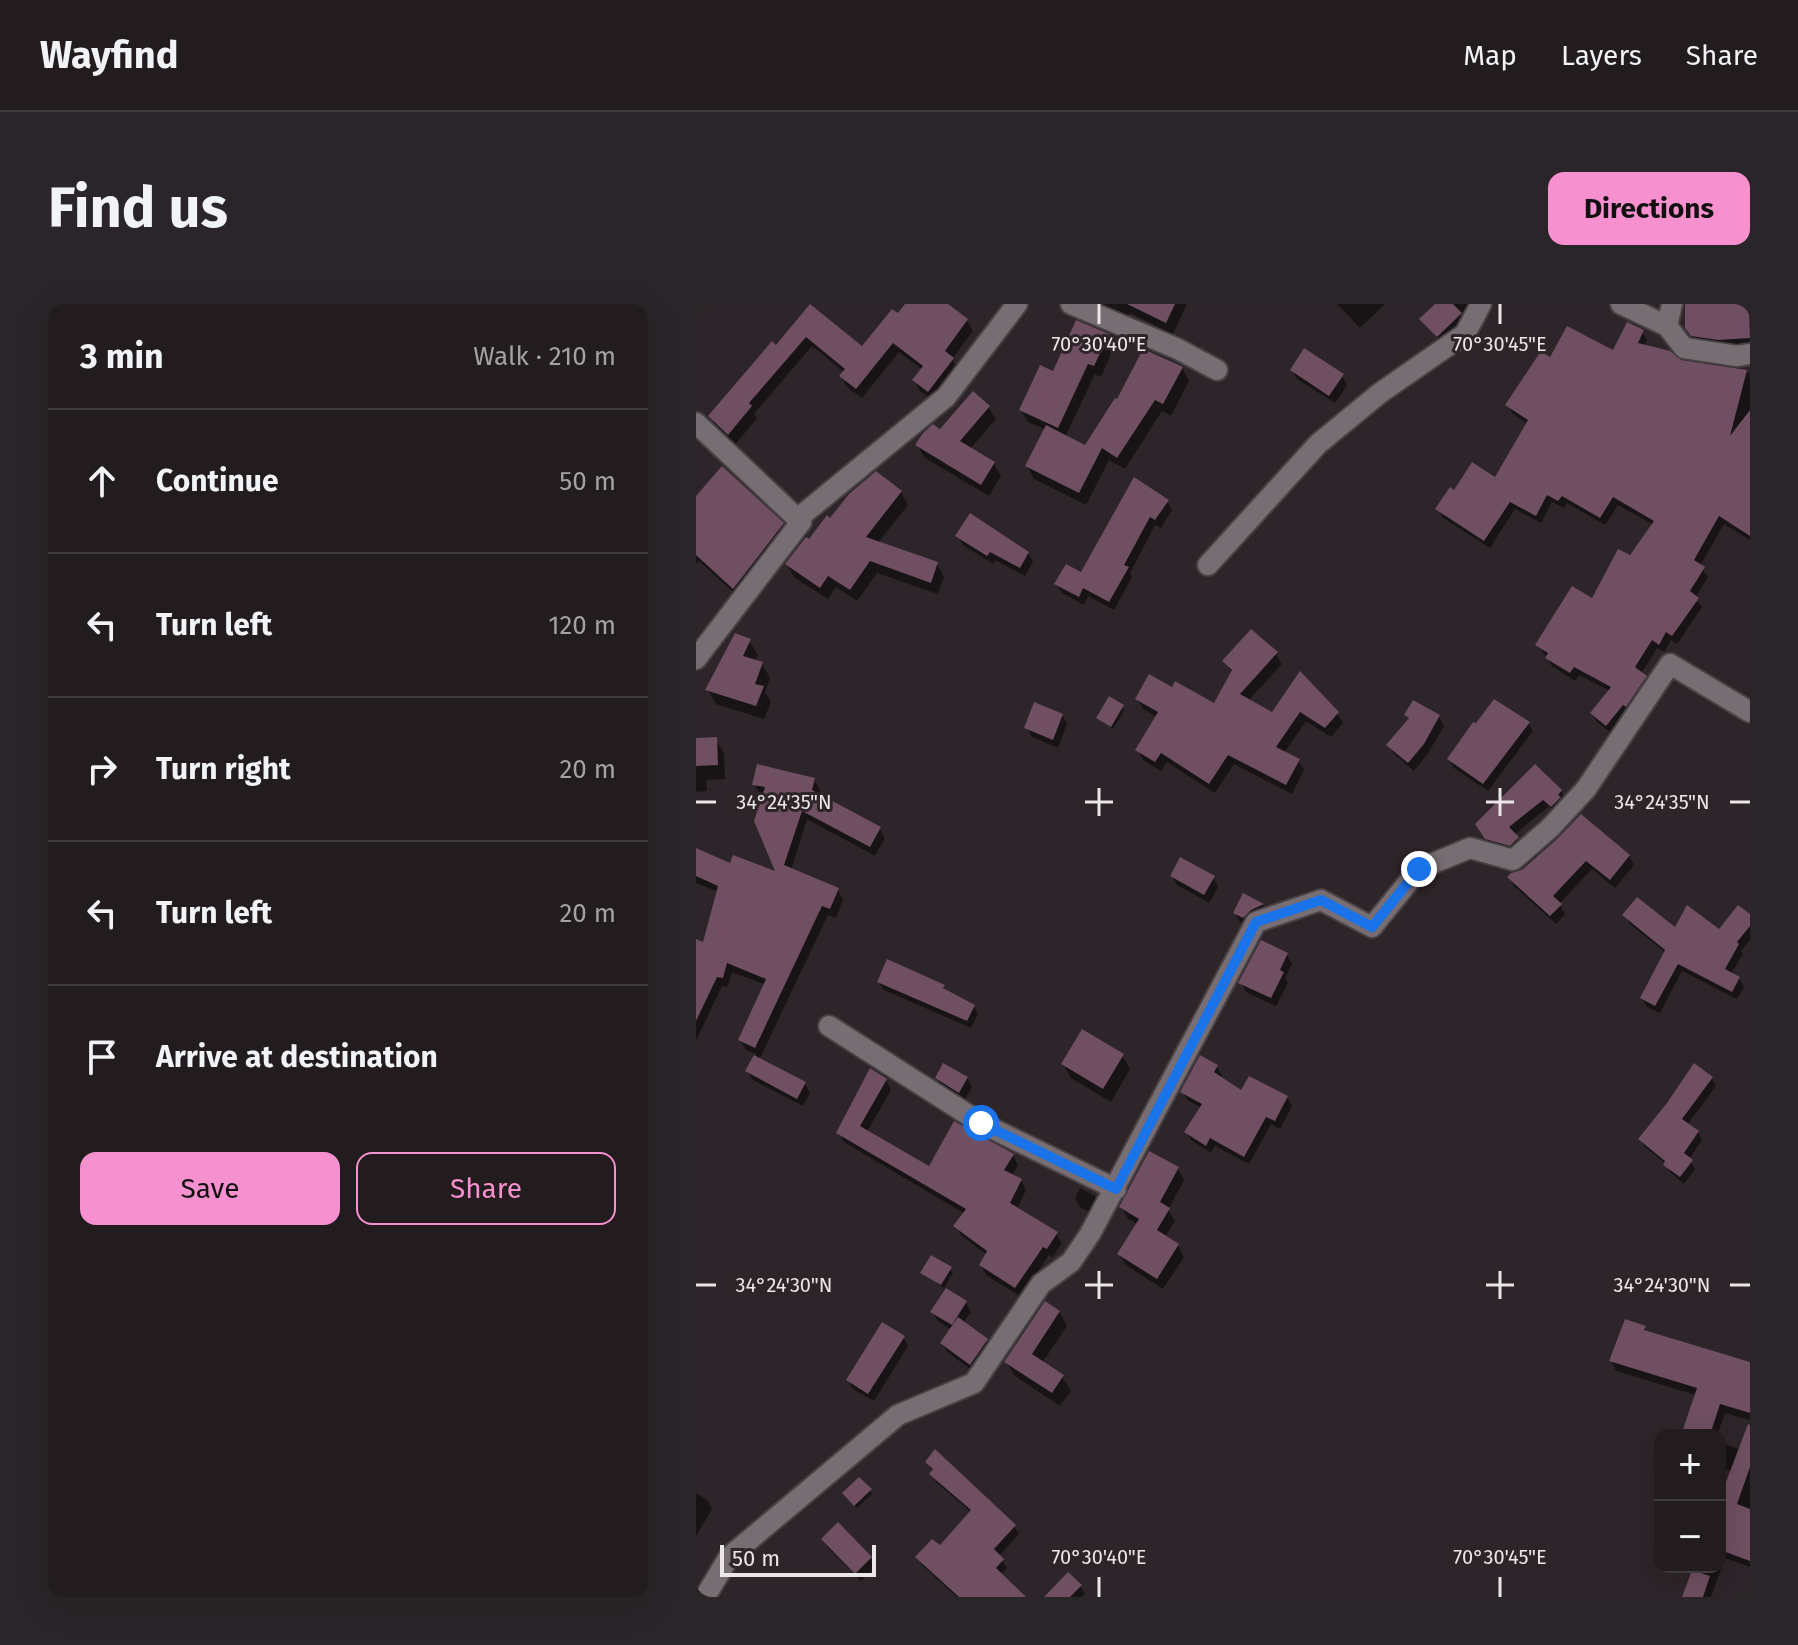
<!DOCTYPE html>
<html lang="en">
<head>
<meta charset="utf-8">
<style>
  :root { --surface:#221c1f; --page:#2a2528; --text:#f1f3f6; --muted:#a2a1a4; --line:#3f3a3d; --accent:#f790ce }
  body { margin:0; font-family:"Fira Sans",sans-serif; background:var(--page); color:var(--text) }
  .controls { position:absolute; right:24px; bottom:24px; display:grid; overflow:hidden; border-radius:16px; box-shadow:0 8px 32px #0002 }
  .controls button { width:72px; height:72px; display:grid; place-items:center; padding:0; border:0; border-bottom:2px solid var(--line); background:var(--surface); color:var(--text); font:40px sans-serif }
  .scale { position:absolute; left:24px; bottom:20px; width:156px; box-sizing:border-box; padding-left:8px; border:4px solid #ebe6e8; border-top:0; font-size:22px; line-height:28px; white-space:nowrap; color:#ebe6e8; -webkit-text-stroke:6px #2d2529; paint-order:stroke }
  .stop { position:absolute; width:24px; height:24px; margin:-18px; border:6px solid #1a73e8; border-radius:50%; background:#fff }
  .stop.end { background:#1a73e8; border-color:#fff; box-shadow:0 2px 8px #0008 }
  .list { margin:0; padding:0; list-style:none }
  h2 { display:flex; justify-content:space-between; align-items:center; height:104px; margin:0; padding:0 32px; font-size:34px }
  h2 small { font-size:26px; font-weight:400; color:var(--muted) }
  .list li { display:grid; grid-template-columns:52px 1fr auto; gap:24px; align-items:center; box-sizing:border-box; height:144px; padding:0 32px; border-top:2px solid var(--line) }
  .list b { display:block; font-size:30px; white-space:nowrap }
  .list em { font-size:26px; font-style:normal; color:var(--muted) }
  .actions { display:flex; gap:16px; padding:24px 32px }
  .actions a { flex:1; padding:18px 0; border:2px solid var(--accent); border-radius:16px; text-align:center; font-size:28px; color:var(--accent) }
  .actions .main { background:var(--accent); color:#111 }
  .icon { flex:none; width:44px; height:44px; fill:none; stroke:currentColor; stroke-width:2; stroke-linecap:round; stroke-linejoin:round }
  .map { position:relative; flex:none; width:1054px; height:1293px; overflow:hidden; border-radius:16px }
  header { display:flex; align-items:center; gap:48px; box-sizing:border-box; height:112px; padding:0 40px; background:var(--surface); border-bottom:2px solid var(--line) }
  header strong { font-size:38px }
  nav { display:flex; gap:44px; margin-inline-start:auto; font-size:28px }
  .intro { display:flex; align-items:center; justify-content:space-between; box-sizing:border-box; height:192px; padding:0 48px }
  h1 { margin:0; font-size:56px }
  .button { padding:20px 36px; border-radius:16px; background:var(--accent); color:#111; font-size:28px; font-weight:700 }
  main { display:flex; gap:48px; padding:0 48px }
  aside { flex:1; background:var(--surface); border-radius:16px; box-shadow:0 8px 32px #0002 }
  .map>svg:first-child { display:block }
  .shadow { fill:#0007 }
  .building { fill:#6f4f61 }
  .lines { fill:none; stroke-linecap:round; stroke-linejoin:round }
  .minor-casing { stroke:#484245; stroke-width:24 }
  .minor { stroke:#776e73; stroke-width:20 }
  .route { stroke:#1a73e8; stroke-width:10 }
  .ticks { fill:none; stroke:#ebe6e8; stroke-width:3 }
  .ticks-label { font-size:20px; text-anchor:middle; fill:#ebe6e8; stroke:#2d2529; stroke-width:6; stroke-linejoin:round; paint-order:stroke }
</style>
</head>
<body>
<header>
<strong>Wayfind</strong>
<nav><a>Map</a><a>Layers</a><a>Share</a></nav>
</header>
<div class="intro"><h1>Find us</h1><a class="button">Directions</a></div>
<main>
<aside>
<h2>3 min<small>Walk · 210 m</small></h2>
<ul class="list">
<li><svg class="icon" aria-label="ahead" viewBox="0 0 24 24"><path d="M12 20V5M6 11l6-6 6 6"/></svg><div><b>Continue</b></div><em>50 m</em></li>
<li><svg class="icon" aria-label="left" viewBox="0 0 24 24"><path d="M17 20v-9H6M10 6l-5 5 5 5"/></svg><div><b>Turn left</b></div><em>120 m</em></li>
<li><svg class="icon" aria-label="right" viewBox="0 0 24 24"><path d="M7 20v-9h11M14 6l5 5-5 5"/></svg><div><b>Turn right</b></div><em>20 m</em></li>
<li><svg class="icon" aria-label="left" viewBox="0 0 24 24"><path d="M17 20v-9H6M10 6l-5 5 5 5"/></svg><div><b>Turn left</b></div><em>20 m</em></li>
<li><svg class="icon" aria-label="arrive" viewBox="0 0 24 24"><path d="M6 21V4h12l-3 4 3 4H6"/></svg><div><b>Arrive at destination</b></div></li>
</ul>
<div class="actions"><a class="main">Save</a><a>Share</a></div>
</aside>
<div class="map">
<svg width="1054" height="1293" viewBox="0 0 1054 1293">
  <rect width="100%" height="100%" fill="#2d2529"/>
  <g class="shadow">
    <polygon points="211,0 249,0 271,17 277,27 256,55 262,66 238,97 224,87 218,76 227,66 203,48 166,94 151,83 145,72 148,68 116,42 58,110 61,114 39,141 21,123 14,113 81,43 110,21 166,44 202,12"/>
    <polygon points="397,0 491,0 477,30 434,9 430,17"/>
    <polygon points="641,0 689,0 664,24"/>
    <polygon points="742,0 781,0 747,41 726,15"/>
    <polygon points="990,0 1054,0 1054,48 1000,39 991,24"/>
    <polygon points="946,28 951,36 948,43 984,58 1054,69 1054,236 1028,220 1004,262 1012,273 999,294 1006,303 981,340 975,336 968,348 961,344 945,370 954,382 915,429 901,418 896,409 914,387 883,371 879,377 856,362 842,341 897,297 934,254 958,221 922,201 909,221 871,199 868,204 856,198 845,219 819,205 794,244 747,214 742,205 759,189 799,175 832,120 817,110 812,101 855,56 918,49"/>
    <polygon points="411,32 418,43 405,73 399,70 369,133 389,143 486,64 493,77 475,112 466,107 429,165 413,156 390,201 338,175 331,162 350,126 332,118 325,106 358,69"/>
    <polygon points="596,66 646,72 651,81 639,99 601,75"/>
    <polygon points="292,103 300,115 274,145 298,160 305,172 293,192 229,154 221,141"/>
    <polygon points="205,188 212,201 182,239 241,260 248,273 242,290 181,269 161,297 140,283 132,295 98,273 91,261 114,238"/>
    <polygon points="0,195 86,221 92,231 44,294 3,257 0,261"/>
    <polygon points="471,197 476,206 465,224 459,221 434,269 436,273 418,306 392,292 388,301 366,289 360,280 386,271"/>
    <polygon points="262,232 332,249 337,258 329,272 299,256 297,260 267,241"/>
    <polygon points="53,337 62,351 58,358 66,360 74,374 69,388 75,398 68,415 20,400 12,386"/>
    <polygon points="580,350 586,360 552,397 577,410 604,370 641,409 647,419 635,433 610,417 588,449 602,456 608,466 596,490 538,460 519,489 471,458 465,467 447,456 442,446 461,413 447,405 441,395 477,386 519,402 537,370 528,357"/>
    <polygon points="426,403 428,407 417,425 402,414"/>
    <polygon points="366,411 371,420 362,444 336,433 331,424"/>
    <polygon points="710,411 743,413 748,422 732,449 718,467 698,450 693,441 714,417"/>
    <polygon points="832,419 837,427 792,487 758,464 753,455"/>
    <polygon points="19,435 28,449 29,475 10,476 11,487 0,488 0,436"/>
    <polygon points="118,476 124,486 122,492 183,524 189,534 179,552 111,515 95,566 142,586 147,596 140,614 132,611 63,756 109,780 114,789 107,802 57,776 51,767 60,750 50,746 44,736 70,681 36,668 32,683 26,682 0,737 0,637 8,640 23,588 0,579 0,546 36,561 83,570 68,491 64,490 58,480"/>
    <polygon points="865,487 870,495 861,510 853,502 818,531 826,543 819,549 796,543 784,526"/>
    <polygon points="864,535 933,552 938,561 919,584 896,565 863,600 869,610 860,620 818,582 813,573 826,568"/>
    <polygon points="476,572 517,574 522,583 513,599 481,581"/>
    <polygon points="548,592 567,601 571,610 553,622 544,618 539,609"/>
    <polygon points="929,611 980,626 1023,627 1054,613 1054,636 1045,647 1047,650 1035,670 1043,674 1048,683 1041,695 986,667 964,709 951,703 946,694 970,649 934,620"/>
    <polygon points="591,651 596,660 589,674 592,679 580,702 550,688 545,679"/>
    <polygon points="183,678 247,682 250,688 278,702 282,710 275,724 188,686"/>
    <polygon points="426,751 434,765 415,798 375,774 367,760"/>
    <polygon points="521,763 526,771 524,774 546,788 591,793 596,802 584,825 575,820 553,860 519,842 515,849 495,836 491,828 505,804 491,796 487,788"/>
    <polygon points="241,774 271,774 276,783 268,797 246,783"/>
    <polygon points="1016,775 1020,782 991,821 1002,828 1006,836 993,855 999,865 988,880 974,868 970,860 948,842 944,835"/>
    <polygon points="190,776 195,786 171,828 234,865 317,851 322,861 316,872 325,876 330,886 321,905 360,930 366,939 356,954 353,951 325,993 290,971 285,961 291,951 265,931 260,922 269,910 148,838 143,829"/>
    <polygon points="482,865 488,876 472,906 479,917 469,933 482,941 488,953 467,985 430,961 423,950 442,920 432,915 425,903"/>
    <polygon points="384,884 399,892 404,901 399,911 384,903 379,894"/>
    <polygon points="254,965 257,969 248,984 227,969"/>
    <polygon points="270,999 275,1008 267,1019 290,1037 296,1046 280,1069 251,1048 246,1039 256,1026 242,1017 236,1008"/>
    <polygon points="363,1008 371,1022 346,1059 366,1073 375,1087 364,1102 319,1072 310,1058"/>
    <polygon points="948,1024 951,1029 1054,1061 1054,1116 1029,1109 1021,1131 985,1131 1000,1091 920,1067 915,1057"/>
    <polygon points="207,1033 212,1042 178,1097 157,1085 152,1076"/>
    <polygon points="1024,1139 1054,1148 1054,1263 1029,1254 1015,1293 989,1293 1000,1263 1024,1263 1024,1201 1037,1168 1024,1164"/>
    <polygon points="231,1158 318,1222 323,1230 303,1252 311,1264 304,1271 327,1293 261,1293 226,1261 222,1253 244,1244 276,1209 240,1178 235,1170 238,1168"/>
    <polygon points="174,1186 176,1190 161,1204 150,1193"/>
    <polygon points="0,1189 11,1196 16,1205 0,1232"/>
    <polygon points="127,1235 175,1254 180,1263 165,1277 132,1244"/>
    <polygon points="384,1282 389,1290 385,1293 351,1293"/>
  </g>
  <g class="building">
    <polygon points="114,0 166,42 196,5 202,9 209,0 252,0 272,15 249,47 258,54 232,88 216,76 227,62 197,39 160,85 143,72 149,65 110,33 53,99 56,102 32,131 12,112 76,37 80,41"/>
    <polygon points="431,0 479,0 470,19"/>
    <polygon points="739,0 757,0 766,9 741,33 723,15"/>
    <polygon points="989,0 1053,0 1054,34 1022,36 995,32 989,24"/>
    <polygon points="380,16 413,30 398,62 392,60 362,124 323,106 344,61 357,67"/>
    <polygon points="931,18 948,26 942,39 974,47 985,56 1051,66 1034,132 1054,106 1054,232 1023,212 998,256 1009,263 994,287 1003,294 976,332 970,328 963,341 956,336 939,363 951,372 930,403 927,401 910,422 894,409 915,383 878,363 874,369 849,354 852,349 839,341 876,282 896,294 922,245 934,251 958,217 917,193 904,214 866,192 862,197 851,191 840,212 814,198 788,237 739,205 754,183 758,186 776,158 799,173 832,116 809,101 845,47 854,53 871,22 917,46"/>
    <polygon points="608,44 648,70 633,92 594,66"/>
    <polygon points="447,45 487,63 467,100 459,96 421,154 406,144 383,189 329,162 350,121 389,141 419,94 421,95"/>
    <polygon points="277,87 294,102 264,137 299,158 285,181 219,141 227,129 237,120 244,125"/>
    <polygon points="26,162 88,219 37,285 0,251 0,192"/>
    <polygon points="180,167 206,187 170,233 242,258 235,279 174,257 154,286 132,272 124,284 89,260 110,233 113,235 131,211 134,214 153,190"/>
    <polygon points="438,173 473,196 459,216 454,213 428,261 433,263 413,298 387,284 383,293 358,280 370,260 385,268"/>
    <polygon points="274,209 333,248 324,264 294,248 291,252 259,232"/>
    <polygon points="555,325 582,348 544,390 576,408 604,367 643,408 629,424 604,408 580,443 604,455 590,481 532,451 513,480 465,449 459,458 439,446 462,408 439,395 453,370 476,383 479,377 518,399 536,366 526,357"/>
    <polygon points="39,329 55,335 47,352 67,358 59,380 68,382 60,402 9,386"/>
    <polygon points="413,392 428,401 415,423 400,414"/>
    <polygon points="798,395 834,418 787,480 751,455 777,418 780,419"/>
    <polygon points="717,396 744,411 728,440 712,459 690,441 713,414 708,411"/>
    <polygon points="338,398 367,410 357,436 328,424"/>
    <polygon points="21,433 22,461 0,462 0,434"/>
    <polygon points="61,460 119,474 116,486 185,523 174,543 106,507 88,561 143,584 134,605 126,602 59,744 42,736 70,675 31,659 27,674 21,673 0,717 0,635 7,638 22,582 0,572 0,544 34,559 37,551 79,567 58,517 69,483 56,481"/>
    <polygon points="839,460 866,486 862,491 865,493 855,503 847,496 813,523 823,533 814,542 789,535 779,520"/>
    <polygon points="885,510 934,551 914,576 890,557 857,592 866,600 854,612 811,573 815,569 826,566 862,534"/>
    <polygon points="484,553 519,572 508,591 474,572"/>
    <polygon points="547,589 568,600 555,606 547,614 537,609"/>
    <polygon points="941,593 979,623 991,601 1023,625 1042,601 1054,610 1054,622 1041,638 1043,640 1029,665 1044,673 1036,688 982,660 959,702 944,694 969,646 926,611"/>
    <polygon points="565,636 592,649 584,666 588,668 575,694 542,679"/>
    <polygon points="191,655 249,681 247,684 279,701 271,717 181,678"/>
    <polygon points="386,725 428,750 407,785 365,760"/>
    <polygon points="58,751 110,778 101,795 49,767"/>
    <polygon points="504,751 522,761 518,768 545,786 553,772 592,792 579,817 570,813 548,853 514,834 510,842 488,828 506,800 484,788"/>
    <polygon points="247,759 272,773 263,789 239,774"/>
    <polygon points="998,759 1017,773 986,815 1003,827 988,849 997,856 984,873 967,861 969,857 942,835 971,799"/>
    <polygon points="174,764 191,775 164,822 233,862 258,817 318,850 308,866 326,875 314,899 362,928 351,945 347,943 319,984 283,961 291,947 257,922 270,905 140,829"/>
    <polygon points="453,847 483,863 464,898 474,904 461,926 483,940 461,975 421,950 443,915 423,903"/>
    <polygon points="235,951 256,963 245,981 224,969"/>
    <polygon points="250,984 271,997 256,1021 234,1008"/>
    <polygon points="349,997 364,1007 336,1050 368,1071 356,1089 308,1058"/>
    <polygon points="262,1013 292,1035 274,1061 244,1039"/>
    <polygon points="929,1015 950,1022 948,1026 1054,1058 1054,1109 1024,1100 1014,1131 985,1131 1001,1084 913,1057"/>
    <polygon points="186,1018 209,1032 172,1090 150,1076"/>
    <polygon points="1052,1120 1054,1121 1054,1163 1041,1200 1054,1205 1054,1257 1024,1246 1024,1194"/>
    <polygon points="239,1145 320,1221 298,1245 308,1255 300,1264 330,1293 263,1293 219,1253 236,1235 244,1241 275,1206 233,1170 237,1165 229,1158"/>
    <polygon points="163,1173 176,1185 158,1202 146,1189"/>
    <polygon points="142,1218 176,1253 159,1270 125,1235"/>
    <polygon points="996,1266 1014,1272 1007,1293 986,1293"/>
    <polygon points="372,1268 386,1281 374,1293 348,1293"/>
  </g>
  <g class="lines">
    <g class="minor-casing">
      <g id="minor">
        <polyline points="375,0 482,45 521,66"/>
        <polyline points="925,0 971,22 988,44 1041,52 1054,50"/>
        <polyline points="971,22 976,0"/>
        <polyline points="0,119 105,218"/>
        <polyline points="512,261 622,140 684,89 769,30 785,0"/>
        <polyline points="0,355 105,218 106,211 250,93 321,0"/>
        <polyline points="133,722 285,819 420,885"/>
        <polyline points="9,1293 33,1253 202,1111 278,1079 345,980 375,958 394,930 560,618 625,596 676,623 723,565 774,544 817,556 854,524 890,485 974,360 1054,408"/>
      </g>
    </g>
    <use href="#minor" class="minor"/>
  </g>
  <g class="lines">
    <polyline class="route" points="285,819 420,885 560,618 625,596 676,623 723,565"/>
  </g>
  <path class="ticks" d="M403,0v20M804,0v20M403,484v28M804,484v28M0,498h20M389,498h28M790,498h28M1034,498h20M403,967v28M804,967v28M0,981h20M389,981h28M790,981h28M1034,981h20M403,1273v20M804,1273v20"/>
  <g class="ticks-label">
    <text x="403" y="47">70°30'40"E</text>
    <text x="804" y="47">70°30'45"E</text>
    <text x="88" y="505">34°24'35"N</text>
    <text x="966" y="505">34°24'35"N</text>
    <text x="88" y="988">34°24'30"N</text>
    <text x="966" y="988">34°24'30"N</text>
    <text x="403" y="1260">70°30'40"E</text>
    <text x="804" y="1260">70°30'45"E</text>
  </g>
</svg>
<div class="controls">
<button>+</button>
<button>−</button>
</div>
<div class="scale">50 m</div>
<div class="stop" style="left:285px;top:819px"></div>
<div class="stop end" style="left:723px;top:565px"></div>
</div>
</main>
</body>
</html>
